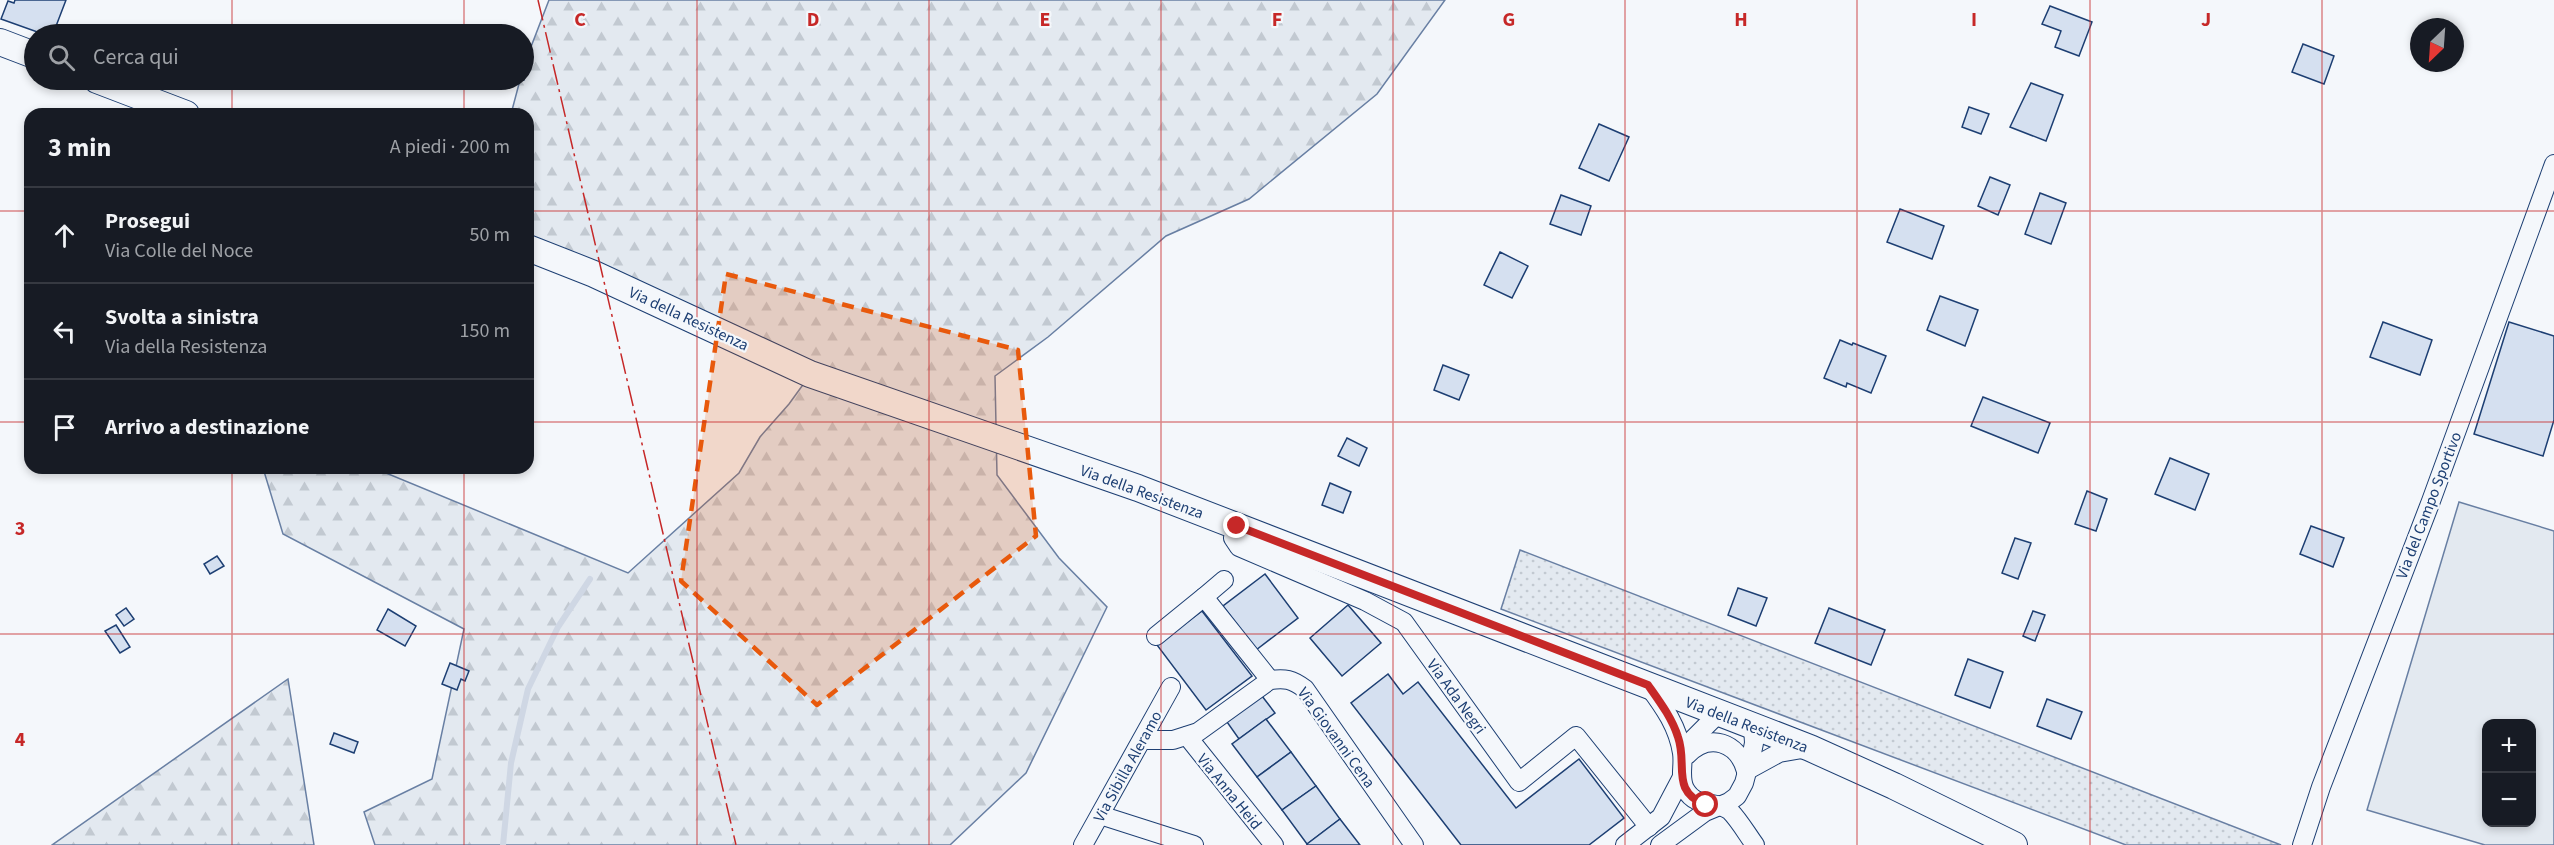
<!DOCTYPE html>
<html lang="it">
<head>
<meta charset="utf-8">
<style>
  :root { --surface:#171b24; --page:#20242c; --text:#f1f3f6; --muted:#9ea1a6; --line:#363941 }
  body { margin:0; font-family:"Source Sans 3",sans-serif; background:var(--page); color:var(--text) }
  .controls { position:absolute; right:18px; bottom:18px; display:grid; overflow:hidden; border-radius:12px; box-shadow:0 3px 9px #0003 }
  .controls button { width:54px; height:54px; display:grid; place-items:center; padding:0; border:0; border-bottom:2px solid var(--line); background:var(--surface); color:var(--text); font:30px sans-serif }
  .compass { position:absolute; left:2410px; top:18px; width:54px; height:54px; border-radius:50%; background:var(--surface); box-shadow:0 3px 9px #0003; rotate:205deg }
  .stop { position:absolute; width:18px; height:18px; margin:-14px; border:4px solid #c62828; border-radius:50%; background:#fff }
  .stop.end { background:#c62828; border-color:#fff; box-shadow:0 2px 6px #0008 }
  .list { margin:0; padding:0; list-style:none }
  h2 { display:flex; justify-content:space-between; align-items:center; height:78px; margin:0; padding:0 24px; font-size:26px }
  h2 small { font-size:20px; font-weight:400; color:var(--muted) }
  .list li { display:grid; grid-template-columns:39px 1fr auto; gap:18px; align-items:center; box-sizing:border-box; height:96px; padding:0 24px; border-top:2px solid var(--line) }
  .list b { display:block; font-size:22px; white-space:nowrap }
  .list p { margin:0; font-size:20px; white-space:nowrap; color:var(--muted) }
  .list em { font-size:20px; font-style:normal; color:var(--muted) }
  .icon { flex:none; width:33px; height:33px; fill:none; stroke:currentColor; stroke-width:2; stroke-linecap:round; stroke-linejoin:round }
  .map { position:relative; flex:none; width:2554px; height:845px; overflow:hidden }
  .search { position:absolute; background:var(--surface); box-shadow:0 3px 9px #0003; left:24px; top:24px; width:510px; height:66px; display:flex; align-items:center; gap:15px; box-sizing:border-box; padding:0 21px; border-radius:33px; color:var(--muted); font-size:22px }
  .panel { position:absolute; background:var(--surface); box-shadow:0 3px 9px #0003; left:24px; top:108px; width:510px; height:366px; border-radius:18px }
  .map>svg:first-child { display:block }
  .grass { fill:url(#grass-dots); stroke:#687fa3; stroke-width:1.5 }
  .forest { fill:url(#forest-firs); stroke:#687fa3; stroke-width:1.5 }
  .garden { fill:#e3e9f0; stroke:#687fa3; stroke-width:1.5; fill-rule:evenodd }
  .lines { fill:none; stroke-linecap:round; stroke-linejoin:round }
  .stream { stroke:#cfd7e4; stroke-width:6 }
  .building { fill:#d5e0f0; stroke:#1d3f73; stroke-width:1.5 }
  .street-casing { stroke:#1d3f73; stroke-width:20 }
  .secondary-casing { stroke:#1d3f73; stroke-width:28 }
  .street { stroke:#f4f7fb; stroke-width:18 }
  .secondary { stroke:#f4f7fb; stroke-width:26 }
  .power { stroke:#c62828; stroke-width:1.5; stroke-dasharray:21 4.5 3 4.5; stroke-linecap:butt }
  .route { stroke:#c62828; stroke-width:8 }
  .marked { fill:#e8590c; fill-opacity:0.2; stroke:#e8590c; stroke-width:4.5; stroke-dasharray:12 8; stroke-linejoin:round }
  .grid { fill:none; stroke:#c62828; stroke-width:1.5; stroke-opacity:0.55 }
  .labels { text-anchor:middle; stroke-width:4.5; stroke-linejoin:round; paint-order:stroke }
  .street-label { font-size:16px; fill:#1d3f73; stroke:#f4f7fb }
  .grid-label { font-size:20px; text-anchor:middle; font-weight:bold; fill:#c62828; stroke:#f4f7fb; stroke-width:4.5; stroke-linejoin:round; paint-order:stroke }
</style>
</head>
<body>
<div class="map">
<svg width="2554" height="845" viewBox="0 0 2554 845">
  <defs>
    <pattern id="grass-dots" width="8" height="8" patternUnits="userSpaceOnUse" patternTransform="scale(1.5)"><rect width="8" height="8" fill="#e3e9f0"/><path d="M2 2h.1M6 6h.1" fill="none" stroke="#c2c9d1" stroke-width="1.8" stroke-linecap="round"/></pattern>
    <pattern id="forest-firs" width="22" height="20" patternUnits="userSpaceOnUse" patternTransform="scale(1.5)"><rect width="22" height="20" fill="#e3e9f0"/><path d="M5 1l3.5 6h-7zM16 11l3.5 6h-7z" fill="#c2c9d1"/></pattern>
  </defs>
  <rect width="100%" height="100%" fill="#f4f7fb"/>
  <polygon class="grass" points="1520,550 2281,845 2126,845 1501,609"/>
  <g class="forest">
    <polygon points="549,0 1445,0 1377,94 1249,199 1166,236 1048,337 995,376 997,475 1059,558 1107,607 1026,773 950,845 375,845 364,812 432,779 464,629 283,534 263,468 374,468 628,573 739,473 760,437 789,404 810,375 528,250 528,114 511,114 520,80 524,80 524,65"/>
    <polygon points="288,679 314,845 52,845"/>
  </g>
  <path class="garden" d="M2459,502l95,29v314h-69l-118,-35zM2486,724h46v98h-46z"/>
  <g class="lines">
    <polyline class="stream" points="503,845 511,763 528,689 558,627 590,579"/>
  </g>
  <g class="building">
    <polygon points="15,0 66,0 53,34 43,34 1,19 8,1 14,3"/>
    <polygon points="2050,6 2092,22 2079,56 2055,47 2061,31 2042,24"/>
    <polygon points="2303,44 2334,56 2324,84 2292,72"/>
    <polygon points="2031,83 2063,95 2046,141 2010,127"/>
    <polygon points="1969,107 1989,114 1981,134 1962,127"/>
    <polygon points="1599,124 1629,137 1609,181 1579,168"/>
    <polygon points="1990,177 2010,185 1998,215 1978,206"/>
    <polygon points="2040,193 2066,203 2051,244 2025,234"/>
    <polygon points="1561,195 1591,206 1581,235 1550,224"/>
    <polygon points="1900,209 1944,226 1932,259 1887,242"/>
    <polygon points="1500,252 1528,266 1512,298 1484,285"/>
    <polygon points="1940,296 1978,310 1965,346 1927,330"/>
    <polygon points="2383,322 2432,340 2420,375 2370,357"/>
    <polygon points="2509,322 2554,336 2554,420 2543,456 2474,434"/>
    <polygon points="1840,340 1852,345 1853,343 1886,356 1871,393 1847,383 1846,387 1824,378"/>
    <polygon points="1443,365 1469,375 1459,400 1434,390"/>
    <polygon points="1983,397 2050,423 2038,453 1971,426"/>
    <polygon points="1347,438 1367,448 1359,466 1338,456"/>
    <polygon points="2170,458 2209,474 2195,510 2155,494"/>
    <polygon points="1330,483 1351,492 1343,513 1322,505"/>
    <polygon points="2087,491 2107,499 2096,531 2075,524"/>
    <polygon points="2311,526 2344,538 2333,567 2300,554"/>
    <polygon points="2015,538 2031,543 2018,579 2002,573"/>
    <polygon points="217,556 224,566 210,574 204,564"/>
    <polygon points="1265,574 1298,618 1256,650 1223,606"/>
    <polygon points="1738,588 1767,598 1756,626 1728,615"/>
    <polygon points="1348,605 1381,643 1342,676 1310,638"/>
    <polygon points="126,608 134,619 124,626 116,615"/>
    <polygon points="1829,608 1885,630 1871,665 1815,643"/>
    <polygon points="388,609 416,626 405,646 377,630"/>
    <polygon points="1202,611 1252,676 1206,710 1157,645"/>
    <polygon points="2033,611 2045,615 2035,641 2023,636"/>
    <polygon points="116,625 130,647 120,653 105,631"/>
    <polygon points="1968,659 2003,672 1990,708 1955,695"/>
    <polygon points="450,663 469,671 465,681 461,679 457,690 442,684"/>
    <polygon points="1388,674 1403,694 1418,682 1516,808 1579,759 1624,818 1589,845 1461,845 1351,703"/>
    <polygon points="1262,696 1275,713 1239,739 1227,722"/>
    <polygon points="2047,699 2082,712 2071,739 2037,726"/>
    <polygon points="1266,719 1291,752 1257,777 1232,744"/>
    <polygon points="334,733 358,742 354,753 330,744"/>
    <polygon points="1291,752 1316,786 1282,810 1257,777"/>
    <polygon points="1316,786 1340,819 1307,844 1282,810"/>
    <polygon points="1340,819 1360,845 1307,845 1307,844"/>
  </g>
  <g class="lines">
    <g class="street-casing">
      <g id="street">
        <polyline points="1237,526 1233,538 1239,547 1365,601 1404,622 1519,782 1576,736 1649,827"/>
        <polyline points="1204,597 1224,580"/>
        <polyline points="1156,636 1204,597 1270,680"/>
        <path d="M1649,687c15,20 29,40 33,66 2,13 -3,24 3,36 12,21 31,10 45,22 9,9 17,23 25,34"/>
        <polyline points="1187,736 1274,845"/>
        <path d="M1142,740h31l25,-8 72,-52c15,-2 22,-1 35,9l109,156"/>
        <polyline points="1688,752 1693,739 1719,713"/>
        <path d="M1687,755c22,-23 51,-13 59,16"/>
        <polyline points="1746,771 1779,753 1808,748"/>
        <polyline points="1100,815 1194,845"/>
        <polyline points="1083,845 1171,687"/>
        <polyline points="1625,845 1661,817 1681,779"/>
        <polyline points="1660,845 1705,812 1729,802 1737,796 1744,783 1752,753 1754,743 1753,726"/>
        <polyline points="2302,845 2321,787 2431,501 2554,164"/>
      </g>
    </g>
    <g class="secondary-casing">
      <g id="secondary">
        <polyline points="0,42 34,55"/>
        <polyline points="97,80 186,114"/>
        <polyline points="528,248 594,274 810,374 1138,488 1810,748 1894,786 2014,845"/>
      </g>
    </g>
    <use href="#street" class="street"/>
    <use href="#secondary" class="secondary"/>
    <polyline class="power" points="538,0 736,845"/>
  </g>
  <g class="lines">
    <path class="route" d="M1237,526l411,159c12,17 24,33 30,52 10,28 -8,54 28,68"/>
  </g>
  <path class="marked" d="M726,274l292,76 18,186 -219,169 -136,-124z"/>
  <path class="grid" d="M232,0v34M464,0v34M697,0v845M929,0v845M1161,0v845M1393,0v845M1625,0v845M1857,0v845M2090,0v845M2322,0v845M232,80v34M464,80v34M0,211h30M528,211h2026M0,422h30M528,422h2026M232,468v377M464,468v377M0,634h2554"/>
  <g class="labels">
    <g class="street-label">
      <text transform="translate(689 318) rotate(25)" y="6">Via della Resistenza</text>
      <text transform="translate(1142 491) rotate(20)" y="6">Via della Resistenza</text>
      <text transform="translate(2428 505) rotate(-69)" y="6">Via del Campo Sportivo</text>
      <text transform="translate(1457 696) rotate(54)" y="6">Via Ada Negri</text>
      <text transform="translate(1747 724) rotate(21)" y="6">Via della Resistenza</text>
      <text transform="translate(1337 737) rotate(54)" y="6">Via Giovanni Cena</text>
      <text transform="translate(1127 766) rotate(-61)" y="6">Via Sibilla Aleramo</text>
      <text transform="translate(1230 791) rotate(51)" y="6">Via Anna Heid</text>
    </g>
  </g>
  <g class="grid-label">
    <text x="580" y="26">C</text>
    <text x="813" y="26">D</text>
    <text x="1045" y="26">E</text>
    <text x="1277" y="26">F</text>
    <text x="1509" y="26">G</text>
    <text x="1741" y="26">H</text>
    <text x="1974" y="26">I</text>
    <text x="2206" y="26">J</text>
    <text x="20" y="535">3</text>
    <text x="20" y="746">4</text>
  </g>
</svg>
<div class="controls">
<button>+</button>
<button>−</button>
</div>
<svg class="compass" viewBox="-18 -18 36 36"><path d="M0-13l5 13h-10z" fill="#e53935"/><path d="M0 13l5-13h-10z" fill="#9ea1a6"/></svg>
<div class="stop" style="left:1706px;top:805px"></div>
<div class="stop end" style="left:1237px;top:526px"></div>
<div class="search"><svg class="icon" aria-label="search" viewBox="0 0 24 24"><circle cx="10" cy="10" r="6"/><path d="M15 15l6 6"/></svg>Cerca qui</div>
<section class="panel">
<h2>3 min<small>A piedi · 200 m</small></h2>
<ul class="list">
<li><svg class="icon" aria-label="ahead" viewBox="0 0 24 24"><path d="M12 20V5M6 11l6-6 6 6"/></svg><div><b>Prosegui</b><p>Via Colle del Noce</p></div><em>50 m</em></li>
<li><svg class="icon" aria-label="left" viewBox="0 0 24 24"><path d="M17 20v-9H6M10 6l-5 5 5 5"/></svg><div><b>Svolta a sinistra</b><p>Via della Resistenza</p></div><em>150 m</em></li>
<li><svg class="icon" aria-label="arrive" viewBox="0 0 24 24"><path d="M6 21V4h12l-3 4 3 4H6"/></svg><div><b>Arrivo a destinazione</b></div></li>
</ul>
</section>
</div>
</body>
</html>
